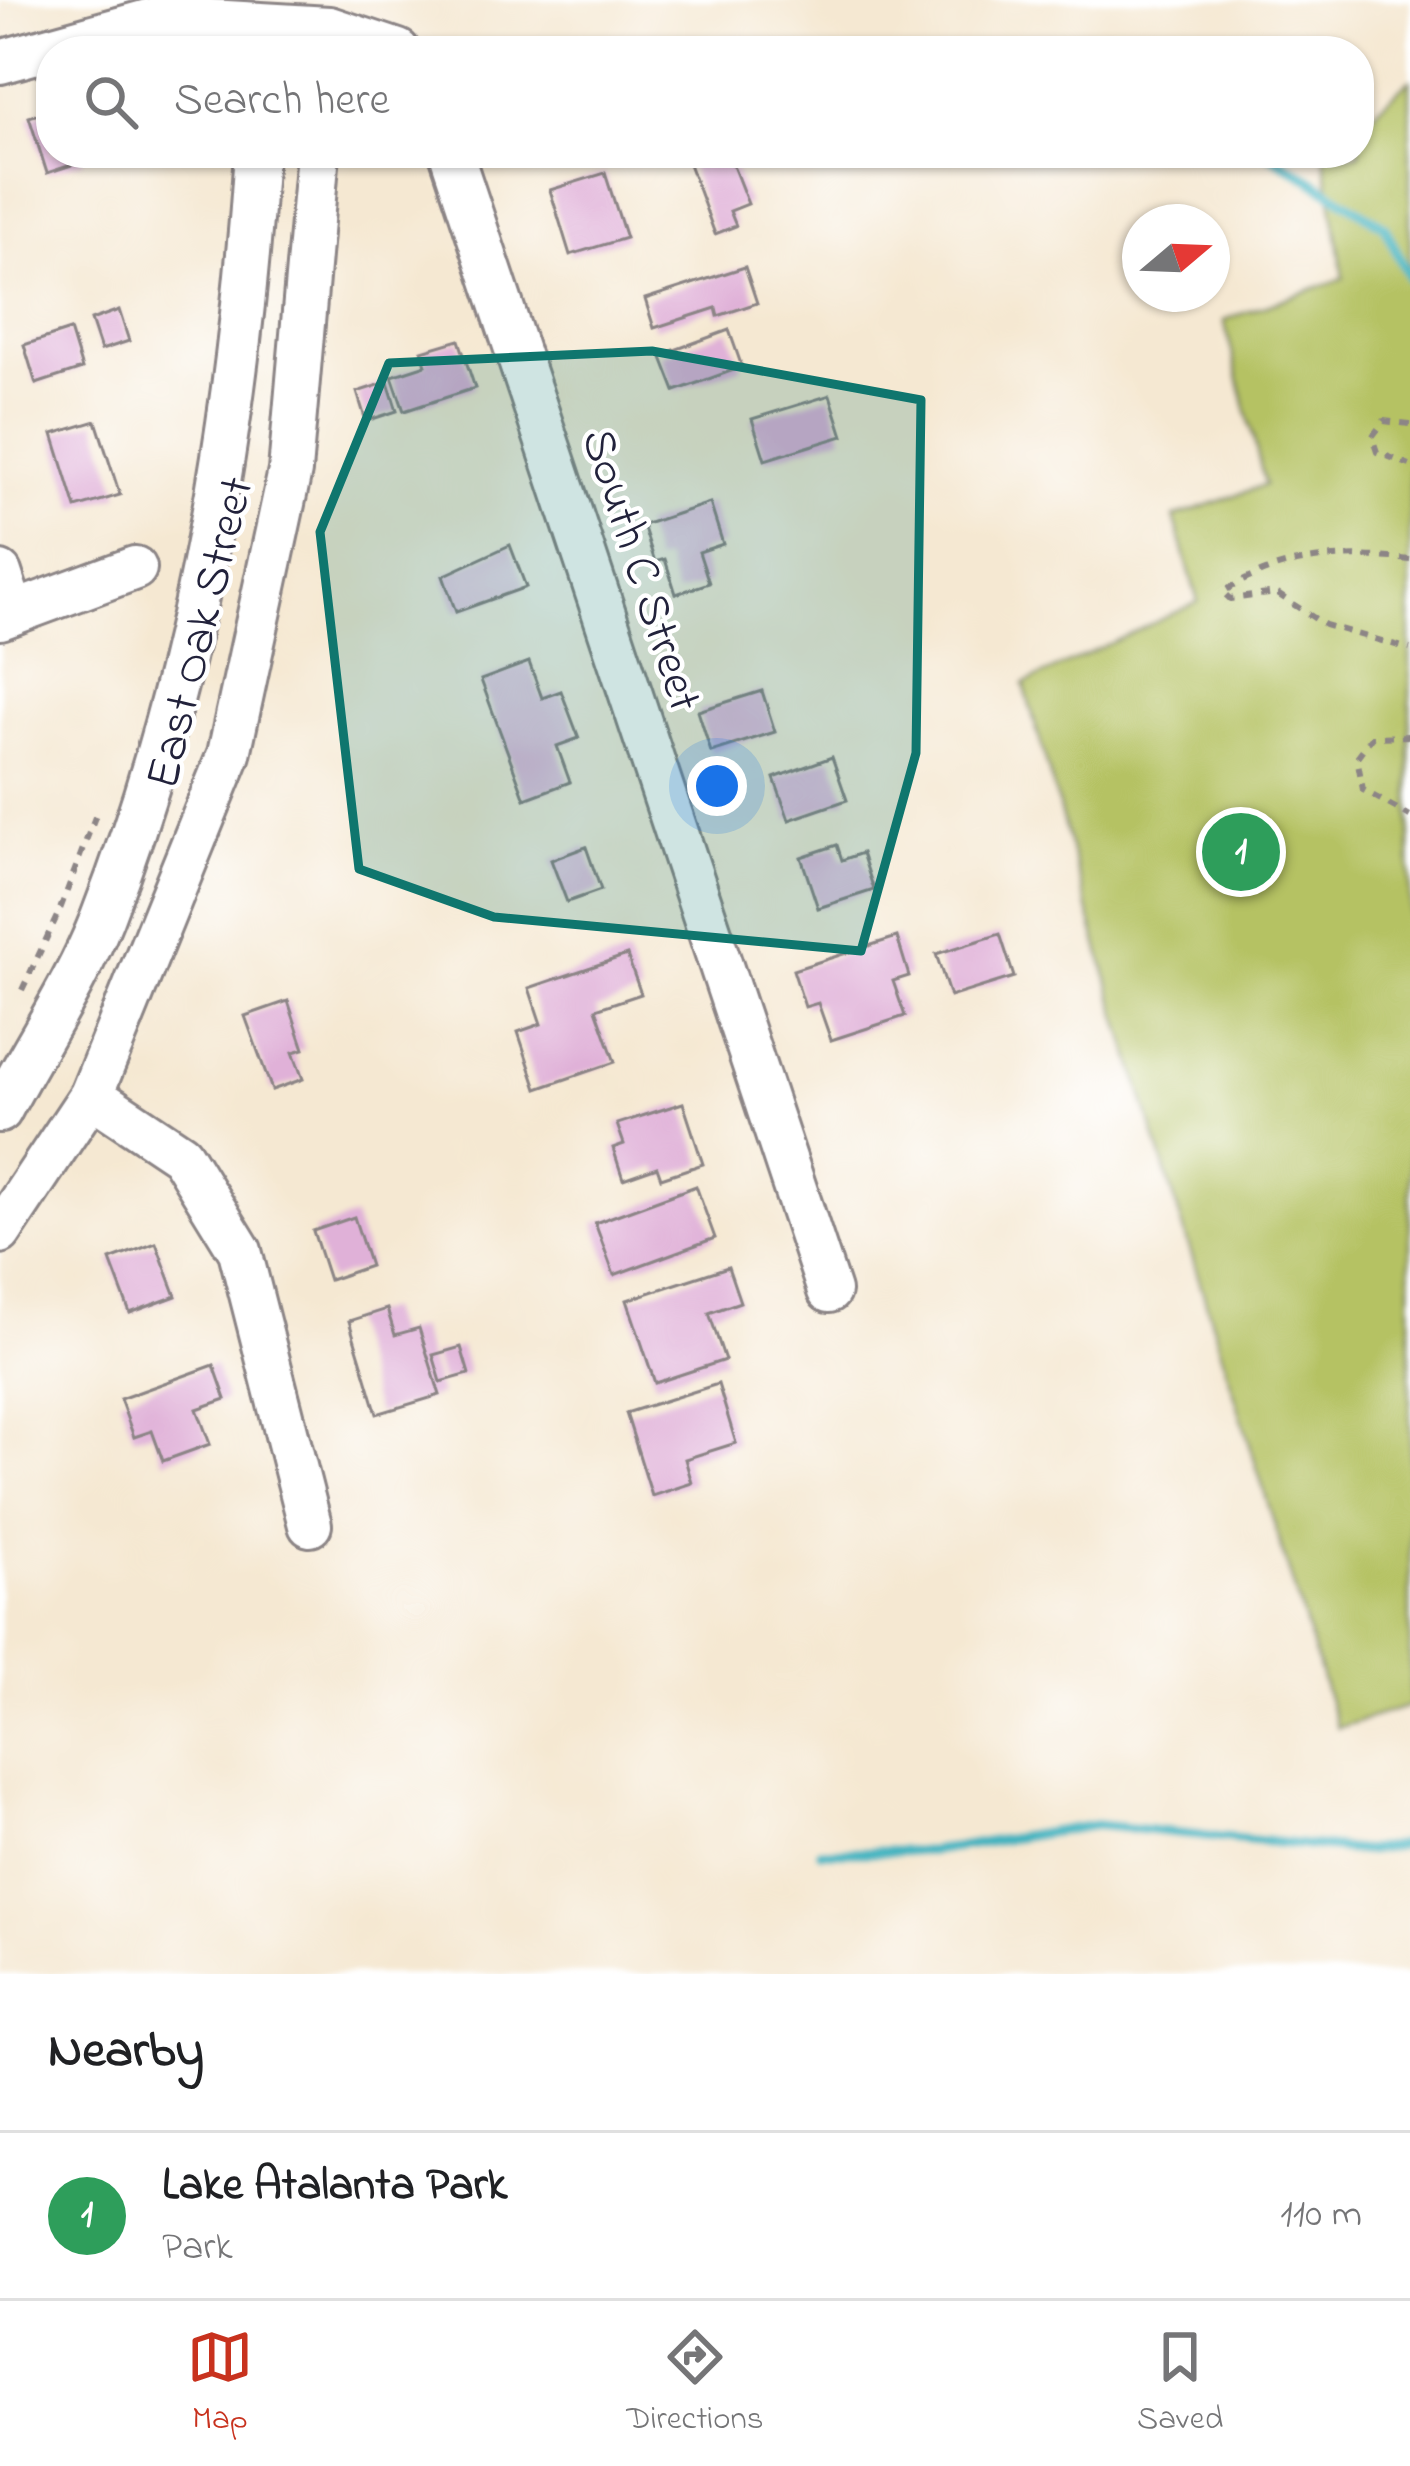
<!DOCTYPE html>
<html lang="en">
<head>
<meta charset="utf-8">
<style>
  :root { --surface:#fff; --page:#f2f2f2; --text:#202124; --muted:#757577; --line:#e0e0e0; --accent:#c8321e }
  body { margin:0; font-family:"Indie Flower",sans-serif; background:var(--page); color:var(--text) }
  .compass { position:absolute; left:1122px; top:204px; width:108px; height:108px; border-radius:50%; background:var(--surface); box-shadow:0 3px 9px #0004; rotate:71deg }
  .you { position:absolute; left:717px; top:786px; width:42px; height:42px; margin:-30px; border:9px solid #fff; border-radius:50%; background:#1a73e8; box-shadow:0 0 0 18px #1a73e833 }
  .badge { display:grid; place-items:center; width:78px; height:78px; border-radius:50%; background:var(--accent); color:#fff; font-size:39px; font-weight:700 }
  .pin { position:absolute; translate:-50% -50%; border:6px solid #fff; box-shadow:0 3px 12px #0006 }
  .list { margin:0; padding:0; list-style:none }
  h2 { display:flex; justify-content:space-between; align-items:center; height:156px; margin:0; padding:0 48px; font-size:51px }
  h2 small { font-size:39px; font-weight:400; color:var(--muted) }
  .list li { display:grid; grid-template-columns:78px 1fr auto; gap:36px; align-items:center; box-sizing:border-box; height:168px; padding:0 48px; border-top:3px solid var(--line) }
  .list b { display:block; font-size:45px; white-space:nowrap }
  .list p { margin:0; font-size:39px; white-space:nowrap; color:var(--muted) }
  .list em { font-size:39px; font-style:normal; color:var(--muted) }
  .icon { flex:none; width:66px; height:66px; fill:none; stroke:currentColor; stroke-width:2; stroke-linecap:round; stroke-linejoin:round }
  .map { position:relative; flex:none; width:1410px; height:1974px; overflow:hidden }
  .search { position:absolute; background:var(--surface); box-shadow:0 3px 9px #0004; left:36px; right:36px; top:36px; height:132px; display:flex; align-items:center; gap:30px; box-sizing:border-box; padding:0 42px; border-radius:48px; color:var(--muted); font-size:45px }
  .sheet { height:324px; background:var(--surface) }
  nav { display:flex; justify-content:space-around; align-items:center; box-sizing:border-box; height:168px; border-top:3px solid var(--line); background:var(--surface); font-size:33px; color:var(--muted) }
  nav a { display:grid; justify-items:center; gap:6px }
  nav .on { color:var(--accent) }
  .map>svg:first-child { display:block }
  .green { fill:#b5c264; stroke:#6c7250; stroke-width:3 }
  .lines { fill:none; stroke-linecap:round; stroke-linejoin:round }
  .stream { stroke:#45b4c0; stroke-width:10 }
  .building { fill:#e0b1d8 }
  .minor-casing { stroke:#8c8586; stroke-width:48 }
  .path { stroke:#8c8586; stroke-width:6; stroke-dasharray:9 9; stroke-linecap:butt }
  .minor { stroke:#fff; stroke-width:42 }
  .marked { fill:#0f766e; fill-opacity:0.2; stroke:#0f766e; stroke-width:9; stroke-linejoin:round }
  .labels { text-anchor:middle; stroke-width:9; stroke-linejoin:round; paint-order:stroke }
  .street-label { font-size:48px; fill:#22223b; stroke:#fff }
</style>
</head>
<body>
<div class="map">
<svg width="1410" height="1974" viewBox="0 0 1410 1974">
  <rect width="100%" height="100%" fill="#fff"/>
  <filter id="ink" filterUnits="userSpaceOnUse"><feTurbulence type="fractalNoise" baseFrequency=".00833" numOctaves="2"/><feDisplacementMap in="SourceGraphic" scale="24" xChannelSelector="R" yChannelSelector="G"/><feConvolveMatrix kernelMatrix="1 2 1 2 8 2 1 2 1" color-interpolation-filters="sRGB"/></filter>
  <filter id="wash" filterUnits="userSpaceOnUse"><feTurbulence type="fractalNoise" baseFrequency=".004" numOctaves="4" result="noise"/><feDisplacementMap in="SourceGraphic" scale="48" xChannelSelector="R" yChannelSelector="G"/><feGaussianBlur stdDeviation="2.7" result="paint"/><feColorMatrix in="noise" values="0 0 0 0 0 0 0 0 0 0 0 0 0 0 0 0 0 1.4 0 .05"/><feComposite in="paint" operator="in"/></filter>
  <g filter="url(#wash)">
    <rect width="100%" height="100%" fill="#f5e8d2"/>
    <polygon class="green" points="1410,80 1410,1706 1337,1728 1119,1019 1024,684 1198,602 1174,517 1265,485 1224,320 1344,278 1324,155 1359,153 1359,125"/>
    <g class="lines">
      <g class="stream">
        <polyline points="1268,153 1384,226 1410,279"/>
        <polyline points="820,1852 931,1851 1096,1825 1365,1851 1410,1843"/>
      </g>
    </g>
    <g id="blocks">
      <g class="building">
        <polygon points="51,110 51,153 82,153 84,161 47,173 29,117"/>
        <polygon points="685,153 728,153 748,204 730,211 736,226 715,234"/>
        <polygon points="605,173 626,238 570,255 550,190"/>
        <polygon points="745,267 757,303 718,316 716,308 654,328 645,299"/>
        <polygon points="119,310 129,341 101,350 91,320"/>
        <polygon points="70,330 82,369 36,384 24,345"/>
        <polygon points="729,330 742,367 675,391 661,355"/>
        <polygon points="459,340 475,388 404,411 392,376 426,365 422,351"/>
        <polygon points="388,382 397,411 366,421 357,392"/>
        <polygon points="830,395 843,436 765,460 752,419"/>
        <polygon points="96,421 120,495 76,508 53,434"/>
        <polygon points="710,503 723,544 699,552 709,583 676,594 665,559 655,562 643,525"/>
        <polygon points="510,545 526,587 456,612 443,576"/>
        <polygon points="529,662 542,698 561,691 579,738 557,746 570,782 525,799 481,680"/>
        <polygon points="762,691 775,732 711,752 698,711"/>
        <polygon points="832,757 847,800 789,820 774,778"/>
        <polygon points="837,845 842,860 862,853 874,890 818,908 801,857"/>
        <polygon points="586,847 601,890 567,902 551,860"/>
        <polygon points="1000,934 1014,977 950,997 936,954"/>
        <polygon points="897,937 909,976 893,981 905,1016 831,1040 818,1003 805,1007 793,970"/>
        <polygon points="627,955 641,994 596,1009 615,1062 537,1089 518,1032 541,1024 529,988"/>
        <polygon points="288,1001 304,1049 293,1052 303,1079 272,1090 245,1016"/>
        <polygon points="683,1103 703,1164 661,1178 657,1167 623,1179 613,1148 624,1144 617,1124"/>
        <polygon points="696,1186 715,1238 614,1275 595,1223"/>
        <polygon points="354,1217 370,1266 329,1280 313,1231"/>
        <polygon points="156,1243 176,1296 130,1313 110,1260"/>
        <polygon points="728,1267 740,1302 709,1313 725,1360 655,1383 627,1300"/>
        <polygon points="387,1309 395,1335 419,1328 440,1395 377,1414 349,1321"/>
        <polygon points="461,1347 469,1374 441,1382 433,1355"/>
        <polygon points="214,1365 226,1399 197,1409 210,1444 163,1461 152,1431 134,1437 120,1399"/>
        <polygon points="718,1384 736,1443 685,1459 692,1483 652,1496 626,1413"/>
      </g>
    </g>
  </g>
  <g filter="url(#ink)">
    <use href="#blocks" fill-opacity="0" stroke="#8c8586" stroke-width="3"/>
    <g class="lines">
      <g class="minor-casing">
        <g id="minor">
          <polyline points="0,62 159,18 329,28 398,51"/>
          <polyline points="451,153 829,1291"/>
          <polyline points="0,573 13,613"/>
          <polyline points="0,618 135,568"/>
          <polyline points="91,1095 181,1155 240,1251 310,1525"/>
          <path d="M0,1111c33,-63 76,-127 102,-193 95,-244 137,-505 154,-765"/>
          <polyline points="0,1232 91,1095 229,754 290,471 318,153"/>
        </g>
      </g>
      <g class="path">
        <polyline points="1410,424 1384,421 1372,437 1377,452 1410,465"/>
        <path d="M1410,560c-67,-8 -128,-5 -187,32l7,7 46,-6 49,32 85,24"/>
        <polyline points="1410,736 1372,737 1357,757 1363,790 1410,816"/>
        <polyline points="22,990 59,912 98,809"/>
      </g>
      <use href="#minor" class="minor"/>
    </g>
  </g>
  <path class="marked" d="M652,351l269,49 -5,353 -55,198 -367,-34 -135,-48 -39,-337 69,-169z"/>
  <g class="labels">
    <g class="street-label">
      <text transform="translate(644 569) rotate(72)" y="17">South C Street</text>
      <text transform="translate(197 632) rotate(-76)" y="17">East Oak Street</text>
    </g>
  </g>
</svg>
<svg class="compass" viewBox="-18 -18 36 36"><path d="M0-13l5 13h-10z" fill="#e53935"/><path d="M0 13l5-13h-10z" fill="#757577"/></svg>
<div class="you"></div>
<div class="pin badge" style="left:1241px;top:852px;background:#2e9e5b">1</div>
<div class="search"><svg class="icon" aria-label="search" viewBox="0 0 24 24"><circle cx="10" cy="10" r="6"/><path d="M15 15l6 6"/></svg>Search here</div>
</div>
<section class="sheet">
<h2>Nearby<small></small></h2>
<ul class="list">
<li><span class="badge" style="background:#2e9e5b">1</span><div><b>Lake Atalanta Park</b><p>Park</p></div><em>110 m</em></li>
</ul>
</section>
<nav>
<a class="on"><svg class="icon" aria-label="map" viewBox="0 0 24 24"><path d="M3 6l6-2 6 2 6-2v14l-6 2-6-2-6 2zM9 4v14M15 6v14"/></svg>Map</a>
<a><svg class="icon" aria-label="directions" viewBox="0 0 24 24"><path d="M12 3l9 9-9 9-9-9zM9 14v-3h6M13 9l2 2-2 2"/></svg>Directions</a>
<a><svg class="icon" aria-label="saved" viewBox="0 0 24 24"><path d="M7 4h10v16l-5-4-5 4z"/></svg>Saved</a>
</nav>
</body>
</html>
